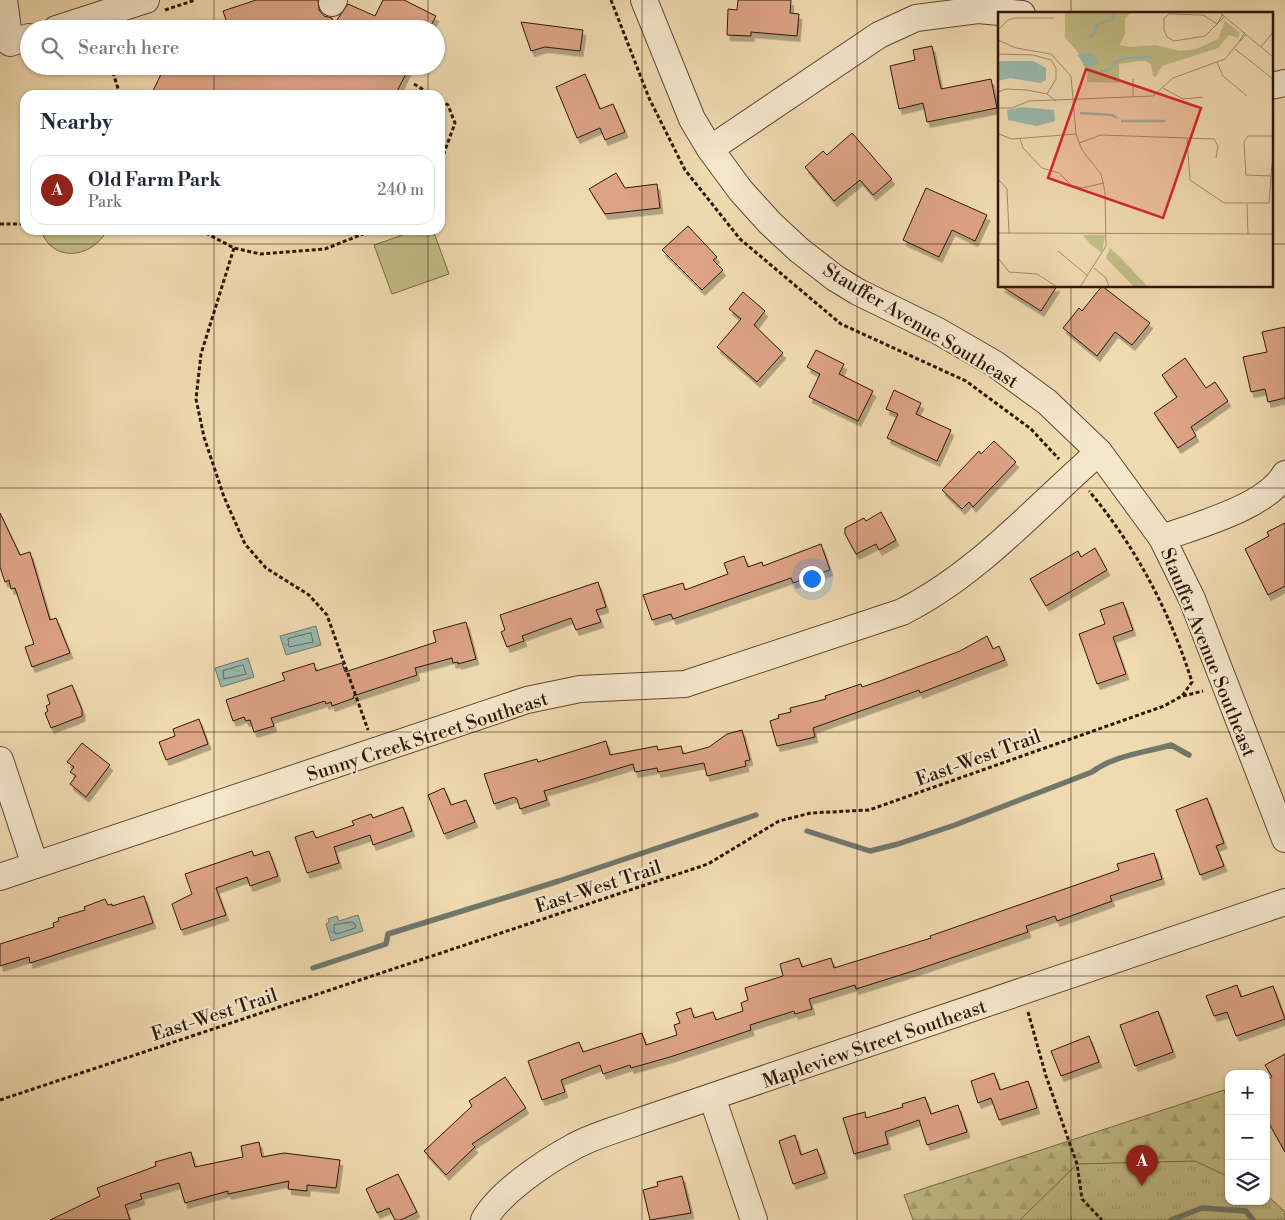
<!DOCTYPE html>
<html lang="en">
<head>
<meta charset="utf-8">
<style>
  :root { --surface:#fff; --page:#f6f6f7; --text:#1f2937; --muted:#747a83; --line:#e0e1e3; --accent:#8f2418 }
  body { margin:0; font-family:"Libre Bodoni",serif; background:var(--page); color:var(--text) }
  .controls { position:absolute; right:15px; bottom:15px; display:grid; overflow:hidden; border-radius:10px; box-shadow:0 1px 4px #0004 }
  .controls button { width:45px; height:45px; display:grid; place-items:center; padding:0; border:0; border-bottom:1px solid var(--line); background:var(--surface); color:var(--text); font:25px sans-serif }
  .you { position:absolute; left:811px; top:578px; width:18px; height:18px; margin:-12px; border:4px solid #fff; border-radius:50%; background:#1a73e8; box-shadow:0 0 0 8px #1a73e833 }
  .badge { display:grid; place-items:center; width:32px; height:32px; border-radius:50%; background:var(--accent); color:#fff; font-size:16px; font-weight:700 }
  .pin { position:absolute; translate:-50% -41px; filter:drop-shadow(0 1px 2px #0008) }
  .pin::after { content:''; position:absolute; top:26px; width:18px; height:15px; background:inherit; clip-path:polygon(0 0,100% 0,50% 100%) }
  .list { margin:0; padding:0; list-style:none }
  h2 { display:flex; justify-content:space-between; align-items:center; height:65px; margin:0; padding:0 20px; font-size:21px }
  h2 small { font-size:16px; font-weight:400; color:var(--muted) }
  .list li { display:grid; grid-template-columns:32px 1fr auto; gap:15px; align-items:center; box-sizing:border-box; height:70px; margin:0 10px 10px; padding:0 10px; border:1px solid var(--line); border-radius:15px }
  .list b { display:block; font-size:19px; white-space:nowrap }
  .list p { margin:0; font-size:16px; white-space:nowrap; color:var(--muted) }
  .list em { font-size:16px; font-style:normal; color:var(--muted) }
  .icon { flex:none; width:28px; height:28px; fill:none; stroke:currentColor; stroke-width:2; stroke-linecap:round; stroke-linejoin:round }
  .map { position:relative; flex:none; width:1285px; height:1220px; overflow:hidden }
  .search { position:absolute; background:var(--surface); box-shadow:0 1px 4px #0004; left:20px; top:20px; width:425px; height:55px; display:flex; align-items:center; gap:12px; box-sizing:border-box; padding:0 18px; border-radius:28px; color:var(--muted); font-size:19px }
  .panel { position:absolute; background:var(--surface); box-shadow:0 1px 4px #0004; left:20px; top:90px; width:425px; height:145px; border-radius:15px }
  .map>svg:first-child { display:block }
  .green { fill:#c1bd86; stroke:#786a48 }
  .forest { fill:url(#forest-firs); stroke:#786a48 }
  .park { fill:url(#park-tufts); stroke:#786a48 }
  .water { fill:url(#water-ripples); stroke:#70786d }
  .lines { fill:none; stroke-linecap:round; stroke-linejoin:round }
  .shore { stroke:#65685c; stroke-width:1 }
  .stream { stroke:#70786d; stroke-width:5.5 }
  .building { fill:#dca385; stroke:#301609; filter:url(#shadow) }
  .minor-casing { stroke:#604733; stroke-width:28 }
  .path { stroke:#301609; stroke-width:3; stroke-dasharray:4 2.5; stroke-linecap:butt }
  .minor { stroke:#f5e7cc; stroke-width:26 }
  .grid { fill:none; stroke:#301609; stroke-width:1; stroke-opacity:0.55 }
  .labels { text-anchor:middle; stroke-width:4.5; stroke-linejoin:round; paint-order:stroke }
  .street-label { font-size:19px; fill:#301609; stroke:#f5e7cc }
  .inset-river { fill:none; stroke:#9abaaf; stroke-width:2.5 }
  .inset-road { fill:none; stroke:#a38c6d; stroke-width:1 }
  .view { fill:#d62828; fill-opacity:0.15; stroke:#d62828; stroke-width:2.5 }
  .inset-edge { fill:none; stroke:#301609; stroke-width:2.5 }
</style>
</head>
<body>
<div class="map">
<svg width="1285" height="1220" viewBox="0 0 1285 1220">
  <defs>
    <pattern id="forest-firs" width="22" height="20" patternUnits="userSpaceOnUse" patternTransform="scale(1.25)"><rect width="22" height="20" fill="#c1bd86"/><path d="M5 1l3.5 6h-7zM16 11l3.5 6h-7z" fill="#a6a272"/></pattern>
    <pattern id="park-tufts" width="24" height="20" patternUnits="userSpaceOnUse" patternTransform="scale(1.25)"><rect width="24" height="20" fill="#c1bd86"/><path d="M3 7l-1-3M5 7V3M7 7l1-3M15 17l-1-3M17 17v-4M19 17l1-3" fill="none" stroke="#a6a272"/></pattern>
    <pattern id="water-ripples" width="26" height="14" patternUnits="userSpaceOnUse" patternTransform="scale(1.25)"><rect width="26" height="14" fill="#9abaaf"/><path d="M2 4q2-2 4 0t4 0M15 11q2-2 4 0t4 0" fill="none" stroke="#859f95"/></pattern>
    <filter id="shadow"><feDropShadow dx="3" dy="5.5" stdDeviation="0" flood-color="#0004"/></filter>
  </defs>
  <rect width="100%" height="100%" fill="#f0dab0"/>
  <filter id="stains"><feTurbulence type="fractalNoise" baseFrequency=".004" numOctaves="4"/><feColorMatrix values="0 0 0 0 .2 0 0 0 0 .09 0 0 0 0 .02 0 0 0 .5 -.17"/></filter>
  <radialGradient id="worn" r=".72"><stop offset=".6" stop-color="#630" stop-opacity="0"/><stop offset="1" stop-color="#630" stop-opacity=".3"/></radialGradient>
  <g class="green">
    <path d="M41,230h66c-14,28 -55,34 -66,0z"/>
    <polygon points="417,230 433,230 449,274 392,294 374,245"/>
  </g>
  <polygon class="forest" points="1224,1090 1229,1103 1229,1201 1266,1201 1270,1211 1257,1220 913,1220 904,1195"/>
  <polygon class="park" points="1195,1161 1229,1177 1229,1201 1266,1201 1266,1194 1285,1212 1285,1220 1020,1220 1077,1164"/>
  <g class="water">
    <polygon points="316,626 321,645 286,655 280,636"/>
    <polygon points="248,658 254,677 221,687 215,668"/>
    <polygon points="358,915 363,931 331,941 326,924 329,922 328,919 337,916 339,921"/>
  </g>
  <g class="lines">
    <g class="shore">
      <polygon points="311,633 313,642 289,647 288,639"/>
      <polygon points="243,665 246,674 224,679 223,671"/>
      <polygon points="353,922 356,926 355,928 337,934 334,932 334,925"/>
    </g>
    <g class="stream">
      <path d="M807,831l63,20 28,-7 57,-19 137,-53c23,-17 51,-19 79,-27l18,10"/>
      <polyline points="313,968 386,944 388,934 559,881 756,815"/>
      <polyline points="1171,1220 1202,1208 1246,1211 1253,1220"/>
    </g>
  </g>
  <g class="building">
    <polygon points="256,0 318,0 319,10 324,16 332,18 334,24 348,4 375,16 383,0 404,0 436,16 429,29 229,29 223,11"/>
    <polygon points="738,0 791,0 790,13 799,14 797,36 751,32 751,36 727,35 728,9 737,10"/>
    <polygon points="521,22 583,30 580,51 545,47 531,51"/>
    <polygon points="932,46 941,89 991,79 997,108 927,122 923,103 899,109 890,66 915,60 913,50"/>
    <polygon points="175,66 410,66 395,95 151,95 164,68 172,72"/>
    <polygon points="585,74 600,109 613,104 625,132 605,140 600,128 577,138 556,87"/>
    <polygon points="852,133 892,179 873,195 860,180 834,201 805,167 823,151 827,155"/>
    <polygon points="616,173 625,188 657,184 660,208 605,214 589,189"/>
    <polygon points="926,188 987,215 975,241 952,230 939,257 903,240"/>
    <polygon points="688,226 717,257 713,260 723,270 702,290 662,250"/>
    <polygon points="1001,286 1057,286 1041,311"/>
    <polygon points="1102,286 1150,323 1132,345 1115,332 1097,356 1063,328 1079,308 1082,311"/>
    <polygon points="743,292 765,311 754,325 783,353 757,382 717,347 741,319 729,309"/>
    <polygon points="1285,327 1285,398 1268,402 1265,389 1251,392 1243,357 1267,352 1262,332"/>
    <polygon points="816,350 844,364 839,374 873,391 858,421 809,397 820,374 807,367"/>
    <polygon points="1185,358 1206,388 1215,382 1228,401 1191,427 1196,436 1178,448 1154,413 1177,397 1162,375"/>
    <polygon points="894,390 921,403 916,414 951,430 937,461 887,438 898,414 886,409"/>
    <polygon points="994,441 1016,462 973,507 969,502 962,509 942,490 979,451 981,454"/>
    <polygon points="881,512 896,540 879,550 876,544 856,554 845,534 845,528 864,518 866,521"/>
    <polygon points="0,513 20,555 30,552 50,620 56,618 70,653 32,667 25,647 34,644 15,588 11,589 9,580 5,582 0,567"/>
    <polygon points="1285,523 1285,586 1268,595 1245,549 1269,536 1267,532"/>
    <polygon points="821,544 830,570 793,583 791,578 673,619 671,614 652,620 643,595 683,583 685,590 728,574 724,563 744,556 748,567 762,562 763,566"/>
    <polygon points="1095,548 1107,570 1046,606 1030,579 1078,551 1081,557"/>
    <polygon points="598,582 606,607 596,610 601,622 576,630 571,618 522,636 524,641 507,647 501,632 505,630 500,615"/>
    <polygon points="1123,602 1133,630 1113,637 1126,674 1097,684 1079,634 1105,624 1100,610"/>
    <polygon points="466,622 476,659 458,664 458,662 453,663 452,658 415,668 417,675 353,696 354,698 332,706 331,702 326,704 325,701 271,718 274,726 254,732 250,720 246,721 244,717 233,721 226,700 285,680 282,673 314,663 316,671 342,663 345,672 436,642 433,631"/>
    <polygon points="987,636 993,649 999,646 1005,660 920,693 919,690 813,728 815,737 777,746 770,721 779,718 778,715 791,712 790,708 826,699 825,696 861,684 862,687 880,681 960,651"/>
    <polygon points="72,685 82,710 82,716 51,728 45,713 48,711 46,706 50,704 47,695"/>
    <polygon points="199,719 208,744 166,760 159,742 175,736 173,729"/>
    <polygon points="742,730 750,760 745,761 746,766 707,776 704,763 658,772 657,768 635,772 633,764 544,791 547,800 520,809 517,799 514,797 494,804 484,774 537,759 538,762 606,741 610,755 657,746 658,750 681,746 683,754 709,747 727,734"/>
    <polygon points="82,743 110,765 86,797 70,784 76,776 70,772 74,767 67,762"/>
    <polygon points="444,788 451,805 466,800 475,822 444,834 428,795"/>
    <polygon points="1207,798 1224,843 1216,846 1224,866 1200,875 1176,810"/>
    <polygon points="403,807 412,831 373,845 370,835 334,847 339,863 307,873 295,837 313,831 316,838 354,825 352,821 371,814 373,818"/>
    <polygon points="252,851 254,856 269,851 278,876 250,886 247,877 216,888 226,915 181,930 172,904 192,894 185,874"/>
    <polygon points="1154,853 1162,879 1110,896 1112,901 1057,921 1055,916 1026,926 1028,932 913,971 856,989 855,985 809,999 812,1009 795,1014 794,1011 750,1025 751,1030 670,1057 631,1068 630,1065 603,1074 600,1065 561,1080 565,1092 542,1100 528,1061 579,1042 583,1052 642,1033 646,1045 677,1035 674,1025 680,1023 676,1013 691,1008 694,1018 713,1012 716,1020 743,1011 741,1003 748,1000 745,988 783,976 780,964 799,958 802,967 831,958 834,968 931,938 930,936 1119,870 1117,864"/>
    <polygon points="144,896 153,923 30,963 29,957 0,966 0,944 54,927 53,923 59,921 58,918 85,910 84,907 105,899 108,905 112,904 112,906"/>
    <polygon points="1237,985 1241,997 1273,986 1285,1019 1236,1036 1227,1012 1214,1016 1206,996"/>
    <polygon points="1158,1011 1173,1052 1135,1066 1120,1025"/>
    <polygon points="1089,1036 1099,1062 1061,1076 1051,1051"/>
    <polygon points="1285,1054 1285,1152 1266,1118 1266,1080 1272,1077 1265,1065"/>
    <polygon points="994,1073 1000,1090 1028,1081 1037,1108 999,1120 991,1098 978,1103 971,1081"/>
    <polygon points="505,1077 526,1108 472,1144 475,1147 446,1175 424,1151 472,1106 469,1101"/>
    <polygon points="925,1097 931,1114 958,1105 967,1132 927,1145 919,1120 885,1132 888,1144 854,1154 843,1118 865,1112 866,1118 903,1107 902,1104"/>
    <polygon points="795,1135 801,1155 817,1149 825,1173 793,1184 779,1141"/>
    <polygon points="259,1142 262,1157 284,1153 340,1160 336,1188 307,1185 307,1191 288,1189 289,1181 228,1194 228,1191 185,1203 179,1183 140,1194 142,1199 125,1205 130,1220 50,1220 100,1196 97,1188 156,1166 155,1162 191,1152 195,1167 243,1157 241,1146"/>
    <polygon points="398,1174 417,1212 401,1220 395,1220 389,1208 377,1213 366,1189"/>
    <polygon points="682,1176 691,1213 650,1220 643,1190 658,1186 657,1182"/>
  </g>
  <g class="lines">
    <g class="minor-casing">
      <g id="minor">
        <polyline points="4,0 10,43 29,37"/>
        <polyline points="644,0 692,119 710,149 741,191 770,223 799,250 835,278 858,292 938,331 995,364 1047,402 1099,452 1162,538 1192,599 1285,839"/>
        <polyline points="332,3 334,0"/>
        <polyline points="56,29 146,0"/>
        <polyline points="1271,86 1285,83"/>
        <polyline points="710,149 879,35 916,18 978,10 1022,14"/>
        <path d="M1162,538c36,-13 104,-31 123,-64"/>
        <polyline points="0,760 35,865"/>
        <path d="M0,877l527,-177 53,-11 105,-5 217,-72c76,-38 134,-105 197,-160"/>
        <polyline points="712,1097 754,1220"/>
        <path d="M484,1220c16,-28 61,-58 89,-73 19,-11 43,-17 64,-25l648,-220"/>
      </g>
    </g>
    <g class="path">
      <polyline points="611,0 649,98 685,170 740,239 841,324 966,381 1031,429 1059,459"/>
      <polyline points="165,10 195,0"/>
      <polyline points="111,66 120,95"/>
      <polyline points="414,84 432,95"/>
      <polyline points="440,100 448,105 455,123 440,164"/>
      <polyline points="0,224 25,224"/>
      <polyline points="200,230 234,248 260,254 325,249 373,230"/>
      <polyline points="234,248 201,354 196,399 204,437 224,497 245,544 266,568 309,595 327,615 368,730"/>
      <polyline points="1183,696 1203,691"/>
      <polyline points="1028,1012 1046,1076 1077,1164 1082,1199 1102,1220"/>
      <path d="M0,1100l708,-236 71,-43 32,-8 58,-3 295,-104 18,-10 10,-14c-22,-70 -56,-135 -103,-191"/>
    </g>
    <use href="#minor" class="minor"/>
  </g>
  <path class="grid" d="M214,0v29M428,0v29M642,0v1220M857,0v1220M1071,0v14M214,66v29M428,66v29M214,230v990M428,230v990M0,244h999M1271,244h14M1071,286v934M0,488h1285M0,732h1285M0,976h1285"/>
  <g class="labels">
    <g class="street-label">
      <text transform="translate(921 325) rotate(31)" y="7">Stauffer Avenue Southeast</text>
      <text transform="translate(1209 652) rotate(68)" y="7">Stauffer Avenue Southeast</text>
      <text transform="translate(427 736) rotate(-18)" y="7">Sunny Creek Street Southeast</text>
      <text transform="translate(978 757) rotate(-20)" y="7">East-West Trail</text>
      <text transform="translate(598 886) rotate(-18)" y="7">East-West Trail</text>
      <text transform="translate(214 1014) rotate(-18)" y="7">East-West Trail</text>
      <text transform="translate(874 1043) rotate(-19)" y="7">Mapleview Street Southeast</text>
    </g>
  </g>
  <g transform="translate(998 12)">
    <rect width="275" height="275" fill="#f0dab0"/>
    <path d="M91,0h42l-9,9 -2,24 10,2 26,-2 24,6 16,-2 22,-10 7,-18 15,12 -2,5 -9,-3 -11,13 -56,18 -6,11 -3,-1 -2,-11 -5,-4h-7l-20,3v19l-32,-1zM112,236l10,9 28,30h-14l-28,-29z" fill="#c1bd86"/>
    <path d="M67,0h60v22l-11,21 -4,21 -7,4 -17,-9 -9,-20 -12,-13zM85,223h22l-3,18 -12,-9z" fill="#c1bd86"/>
    <path d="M94,41l7,11 -12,3 -10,-12zM3,49h32l13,7v12l-6,3 -30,-5 -12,3v-19zM24,95l32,3 1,11 -18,5 -29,-6 -1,-10z" fill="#9abaaf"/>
    <path class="inset-river" d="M91,26l6,-5 1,-8 15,-5 3,-8M91,55v4l10,1 12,-3 4,-7 11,-4 26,-1M82,101l32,2 5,3M123,109h44"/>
    <path class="inset-road" d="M221,0l54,45M171,2l34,1 14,9 -12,12 -31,5 -7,-4 -3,-7v-12zM225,2l-6,10 8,-8M0,18l10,-10 7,-2h39M247,20l-6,10 7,-7M0,28l18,8 35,6 20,22 5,58 6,16 19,24 4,18 1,54 -26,41M263,35l12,-15M237,37l38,30M0,42l35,1 18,5 5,8v11l-9,15M219,50l6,14 24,20M135,67v18M165,76l20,11 20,-2M0,80l8,-3 21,1 20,4 9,7M0,96h14l17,-7 124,-5 20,-18 52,-19 14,-17M1,122l13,5 64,-5M22,127l3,9 19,20 17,5 12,12 11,3 22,-5M189,127l3,41 34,23h45l3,-39M81,131l22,-8 113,4 4,7 -2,12M273,164l-25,-1 -2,-33 4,-6h25M0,167l9,10 2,44M249,192l1,30M0,221l275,1M60,239l30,25M0,246l11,14 28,2 20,13M96,256l12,10 3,9"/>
    <path class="view" d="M88,57l115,39 -38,110 -115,-40z"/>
    <rect width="275" height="275" class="inset-edge"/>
  </g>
  <rect width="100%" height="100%" filter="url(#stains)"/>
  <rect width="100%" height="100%" fill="url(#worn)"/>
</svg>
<div class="controls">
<button>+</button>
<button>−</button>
<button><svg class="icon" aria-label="layers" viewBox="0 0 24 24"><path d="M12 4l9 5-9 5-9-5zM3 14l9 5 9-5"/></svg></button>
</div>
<div class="you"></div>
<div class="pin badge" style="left:1142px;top:1186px">A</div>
<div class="search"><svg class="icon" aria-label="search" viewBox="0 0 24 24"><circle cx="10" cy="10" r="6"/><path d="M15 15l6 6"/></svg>Search here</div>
<section class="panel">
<h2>Nearby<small></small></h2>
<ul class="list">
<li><span class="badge">A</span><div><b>Old Farm Park</b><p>Park</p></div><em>240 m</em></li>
</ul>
</section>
</div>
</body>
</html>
